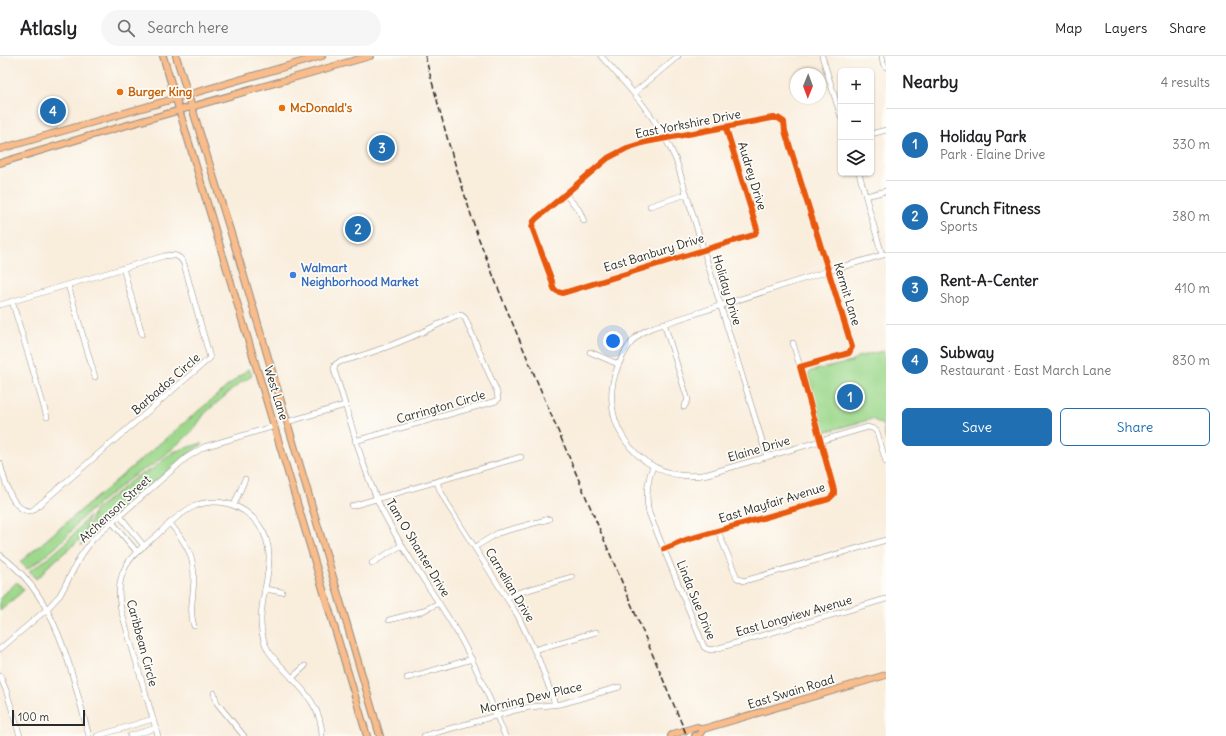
<!DOCTYPE html>
<html lang="en">
<head>
<meta charset="utf-8">
<style>
  :root { --surface:#fff; --page:#f6f6f6; --text:#202124; --muted:#757577; --line:#e0e0e0; --accent:#1f6fb2 }
  body { margin:0; font-family:Delius,sans-serif; background:var(--page); color:var(--text) }
  .controls { position:absolute; right:12px; top:12px; display:grid; overflow:hidden; border-radius:6px; box-shadow:0 1px 3px #0004 }
  .controls button { width:36px; height:36px; display:grid; place-items:center; padding:0; border:0; border-bottom:1px solid var(--line); background:var(--surface); color:var(--text); font:20px sans-serif }
  .compass { position:absolute; left:790px; top:12px; width:36px; height:36px; border-radius:50%; background:var(--surface); box-shadow:0 1px 3px #0004; rotate:181deg }
  .scale { position:absolute; left:12px; bottom:10px; width:73px; box-sizing:border-box; padding-left:4px; border:2px solid #2b2b2b; border-top:0; font-size:11px; line-height:14px; white-space:nowrap; color:#2b2b2b; -webkit-text-stroke:3px #fdfcf7; paint-order:stroke }
  .you { position:absolute; left:613px; top:285px; width:14px; height:14px; margin:-10px; border:3px solid #fff; border-radius:50%; background:#1a73e8; box-shadow:0 0 0 6px #1a73e833 }
  .badge { display:grid; place-items:center; width:26px; height:26px; border-radius:50%; background:var(--accent); color:#fff; font-size:13px; font-weight:700 }
  .pin { position:absolute; translate:-50% -50%; border:2px solid #fff; box-shadow:0 1px 4px #0006 }
  .list { margin:0; padding:0; list-style:none }
  h2 { display:flex; justify-content:space-between; align-items:center; height:52px; margin:0; padding:0 16px; font-size:17px }
  h2 small { font-size:13px; font-weight:400; color:var(--muted) }
  .list li { display:grid; grid-template-columns:26px 1fr auto; gap:12px; align-items:center; box-sizing:border-box; height:72px; padding:0 16px; border-top:1px solid var(--line) }
  .list b { display:block; font-size:15px; white-space:nowrap }
  .list p { margin:0; font-size:13px; white-space:nowrap; color:var(--muted) }
  .list em { font-size:13px; font-style:normal; color:var(--muted) }
  .actions { display:flex; gap:8px; padding:12px 16px }
  .actions a { flex:1; padding:9px 0; border:1px solid var(--accent); border-radius:6px; text-align:center; font-size:14px; color:var(--accent) }
  .actions .main { background:var(--accent); color:#fff }
  .icon { flex:none; width:22px; height:22px; fill:none; stroke:currentColor; stroke-width:2; stroke-linecap:round; stroke-linejoin:round }
  .map { position:relative; flex:none; width:886px; height:680px; overflow:hidden }
  header { display:flex; align-items:center; gap:24px; box-sizing:border-box; height:56px; padding:0 20px; background:var(--surface); border-bottom:1px solid var(--line) }
  header strong { font-size:19px }
  nav { display:flex; gap:22px; margin-inline-start:auto; font-size:14px }
  .search { width:280px; height:36px; background:var(--page); display:flex; align-items:center; gap:10px; box-sizing:border-box; padding:0 14px; border-radius:22px; color:var(--muted); font-size:15px }
  main { display:flex }
  aside { flex:1; background:var(--surface) }
  .map>svg:first-child { display:block }
  .green { fill:#9dd88c; stroke:#64825c }
  .lines { fill:none; stroke-linecap:round; stroke-linejoin:round }
  .minor-casing { stroke:#928c84; stroke-width:6 }
  .major-casing { stroke:#928c84; stroke-width:8 }
  .minor { stroke:#fff; stroke-width:5 }
  .major { stroke:#f9bc8a; stroke-width:6 }
  .rail { stroke:#2b2b2b; stroke-width:1.5; stroke-dasharray:6 3; stroke-linecap:butt }
  .cycleway-casing { stroke:#fdfcf7; stroke-width:8 }
  .cycleway { stroke:#e8590c; stroke-width:6 }
  .food-dot { fill:#e8710a; stroke:#fdfcf7; stroke-width:1.5 }
  .shop-dot { fill:#3f7fe0; stroke:#fdfcf7; stroke-width:1.5 }
  .labels { text-anchor:middle; stroke-width:3.5; stroke-linejoin:round; paint-order:stroke }
  .food-label { font-size:12px; font-weight:bold; fill:#c56008; stroke:#fdfcf7; text-anchor:start }
  .street-label { font-size:12px; fill:#2b2b2b; stroke:#fdfcf7 }
  .shop-label { font-size:12px; font-weight:bold; fill:#366cbe; stroke:#fdfcf7; text-anchor:start }
</style>
</head>
<body>
<header>
<strong>Atlasly</strong>
<div class="search"><svg class="icon" aria-label="search" viewBox="0 0 24 24"><circle cx="10" cy="10" r="6"/><path d="M15 15l6 6"/></svg>Search here</div>
<nav><a>Map</a><a>Layers</a><a>Share</a></nav>
</header>
<main>
<div class="map">
<svg width="886" height="680" viewBox="0 0 886 680">
  <rect width="100%" height="100%" fill="#fdfcf7"/>
  <filter id="ink" filterUnits="userSpaceOnUse"><feTurbulence type="fractalNoise" baseFrequency=".025" numOctaves="2"/><feDisplacementMap in="SourceGraphic" scale="8" xChannelSelector="R" yChannelSelector="G"/><feConvolveMatrix kernelMatrix="1 2 1 2 8 2 1 2 1" color-interpolation-filters="sRGB"/></filter>
  <filter id="wash" filterUnits="userSpaceOnUse"><feTurbulence type="fractalNoise" baseFrequency=".012" numOctaves="4" result="noise"/><feDisplacementMap in="SourceGraphic" scale="16" xChannelSelector="R" yChannelSelector="G"/><feGaussianBlur stdDeviation="0.9" result="paint"/><feColorMatrix in="noise" values="0 0 0 0 0 0 0 0 0 0 0 0 0 0 0 0 0 1.4 0 .05"/><feComposite in="paint" operator="in"/></filter>
  <g filter="url(#wash)">
    <rect width="100%" height="100%" fill="#f9eddc"/>
    <g class="green">
      <polygon points="883,295 886,304 886,385 883,369 872,363 824,376 808,319 811,315 851,306 857,301"/>
      <polygon points="249,312 252,320 240,327 205,357 194,373 186,381 153,409 137,417 94,451 79,465 69,478 56,491 39,505 27,513 20,506"/>
      <polygon points="202,387 203,388 184,401 93,478 81,490 94,455 136,421 154,412 173,396"/>
      <path d="M89,460l-5,20 -39,33 1,1 -10,9 -7,-8c15,-9 30,-21 42,-34 6,-7 11,-14 18,-21z"/>
      <polygon points="17,526 24,534 0,555 0,542"/>
    </g>
  </g>
  <g filter="url(#ink)">
    <g class="lines">
      <g class="minor-casing">
        <g id="minor">
          <path d="M601,0c29,32 58,64 75,104l91,297"/>
          <polyline points="822,0 841,61"/>
          <polyline points="882,0 883,7 886,11"/>
          <polyline points="634,37 678,0"/>
          <polyline points="871,78 886,74"/>
          <polyline points="859,117 882,199"/>
          <polyline points="565,138 579,154 584,165"/>
          <polyline points="866,140 886,135"/>
          <polyline points="650,150 687,138"/>
          <path d="M886,198l-58,17 -174,56c-5,2 -10,4 -14,7 -11,8 -17,20 -22,32 -25,60 28,121 90,108l160,-47 6,2 3,3 9,30"/>
          <polyline points="123,212 142,278"/>
          <polyline points="68,229 95,321"/>
          <polyline points="12,245 47,361"/>
          <path d="M0,249l164,-49c10,-2 16,-1 20,8l26,94 -178,153c-21,2 -28,-33 -32,-48"/>
          <polyline points="664,267 687,341 688,344 684,351"/>
          <polyline points="793,287 800,311"/>
          <polyline points="590,296 618,308"/>
          <polyline points="287,366 345,349"/>
          <path d="M355,385l141,-40 2,-2 -1,-7 -32,-74 -4,-3 -6,1c-36,19 -77,36 -116,46l-4,3 -1,5c16,46 26,93 47,138 21,43 51,82 76,124 19,33 34,69 48,104"/>
          <path d="M653,410c-6,16 -8,30 -4,47l55,134 3,2 5,1 174,-51"/>
          <polyline points="437,426 440,434 449,451 518,560 539,604 555,648"/>
          <polyline points="234,449 245,423"/>
          <polyline points="352,450 521,401"/>
          <polyline points="120,460 144,490"/>
          <polyline points="112,466 137,496"/>
          <path d="M170,467c19,24 27,37 23,69 -1,11 -3,22 1,34"/>
          <polyline points="718,475 737,522 744,525 886,484"/>
          <polyline points="475,491 498,477 549,463"/>
          <path d="M664,493l22,-9 143,-41 5,-5v-4l-34,-123 49,-14 3,-6 -67,-216 -1,-9 -6,-4h-6l-126,24 -19,6 -19,10 -71,60 -3,3 -2,6 20,54c1,8 3,11 11,12l190,-58 2,-1 2,-5 -31,-101"/>
          <path d="M0,499c58,41 71,117 89,181"/>
          <polyline points="372,507 402,489"/>
          <polyline points="265,533 282,536"/>
          <polyline points="507,542 514,538 572,521"/>
          <polyline points="389,564 420,556 439,547"/>
          <polyline points="0,593 47,553 60,539 80,501 93,483 186,402 204,391 275,370"/>
          <polyline points="534,594 596,576"/>
          <polyline points="0,620 6,634 20,680"/>
          <polyline points="292,622 305,610"/>
          <polyline points="407,622 472,603"/>
          <polyline points="214,637 217,647 244,680"/>
          <polyline points="97,680 153,663"/>
          <polyline points="130,680 156,672"/>
          <path d="M158,680l-37,-126c-3,-15 -3,-29 4,-42 6,-13 20,-23 31,-32 10,-10 21,-20 33,-27 24,-14 54,-6 70,16 27,37 -11,81 7,121 3,8 10,15 16,21 19,21 40,39 40,69"/>
          <polyline points="424,680 516,654 530,651 561,648 619,631"/>
        </g>
      </g>
      <g class="major-casing">
        <g id="major">
          <polyline points="163,0 367,680"/>
          <polyline points="176,0 238,200 380,680"/>
          <polyline points="0,93 322,0"/>
          <polyline points="0,107 96,78 370,0"/>
          <polyline points="671,680 673,678 697,671 703,673"/>
          <polyline points="695,680 699,679 703,673 886,619"/>
        </g>
      </g>
      <use href="#minor" class="minor"/>
      <use href="#major" class="major"/>
      <polyline class="rail" points="425,0 450,92 477,178 504,247 687,680"/>
      <g class="cycleway-casing">
        <path id="cycleway" d="M664,493l22,-9 143,-41 5,-5v-4l-34,-123 49,-14 3,-6 -67,-216 -1,-9 -6,-4h-6l-126,24 -19,6 -19,10 -71,60 -3,3 -2,6 20,54c1,8 3,11 11,12l190,-58 2,-1 2,-5 -31,-101"/>
      </g>
      <use href="#cycleway" class="cycleway"/>
    </g>
  </g>
  <g class="food-dot">
    <circle cx="120" cy="36" r="4"/>
    <circle cx="282" cy="52" r="4"/>
  </g>
  <circle class="shop-dot" cx="293" cy="219" r="4"/>
  <g class="labels">
    <g class="food-label">
      <text x="128" y="40">Burger King</text>
      <text x="290" y="56">McDonald's</text>
    </g>
    <g class="street-label">
      <text transform="translate(688 68) rotate(-11)" y="4">East Yorkshire Drive</text>
      <text transform="translate(752 120) rotate(73)" y="4">Audrey Drive</text>
      <text transform="translate(654 197) rotate(-17)" y="4">East Banbury Drive</text>
      <text transform="translate(727 234) rotate(73)" y="4">Holiday Drive</text>
      <text transform="translate(847 238) rotate(73)" y="4">Kermit Lane</text>
      <text transform="translate(166 328) rotate(-41)" y="4">Barbados Circle</text>
      <text transform="translate(276 337) rotate(73)" y="4">West Lane</text>
      <text transform="translate(441 351) rotate(-16)" y="4">Carrington Circle</text>
      <text transform="translate(759 393) rotate(-16)" y="4">Elaine Drive</text>
      <text transform="translate(772 447) rotate(-17)" y="4">East Mayfair Avenue</text>
      <text transform="translate(115 453) rotate(-43)" y="4">Atchenson Street</text>
      <text transform="translate(418 492) rotate(59)" y="4">Tam O Shanter Drive</text>
      <text transform="translate(510 529) rotate(59)" y="4">Carnelian Drive</text>
      <text transform="translate(696 544) rotate(68)" y="4">Linda Sue Drive</text>
      <text transform="translate(794 560) rotate(-16)" y="4">East Longview Avenue</text>
      <text transform="translate(142 587) rotate(75)" y="4">Caribbean Circle</text>
      <text transform="translate(791 636) rotate(-17)" y="4">East Swain Road</text>
      <text transform="translate(531 642) rotate(-13)" y="4">Morning Dew Place</text>
    </g>
    <g class="shop-label">
      <text x="301" y="216">Walmart<tspan x="301" dy="14">Neighborhood Market</tspan></text>
    </g>
  </g>
</svg>
<div class="controls">
<button>+</button>
<button>−</button>
<button><svg class="icon" aria-label="layers" viewBox="0 0 24 24"><path d="M12 4l9 5-9 5-9-5zM3 14l9 5 9-5"/></svg></button>
</div>
<svg class="compass" viewBox="-18 -18 36 36"><path d="M0-13l5 13h-10z" fill="#e53935"/><path d="M0 13l5-13h-10z" fill="#757577"/></svg>
<div class="scale">100 m</div>
<div class="you"></div>
<div class="pin badge" style="left:850px;top:341px">1</div>
<div class="pin badge" style="left:358px;top:173px">2</div>
<div class="pin badge" style="left:382px;top:92px">3</div>
<div class="pin badge" style="left:53px;top:55px">4</div>
</div>
<aside>
<h2>Nearby<small>4 results</small></h2>
<ul class="list">
<li><span class="badge">1</span><div><b>Holiday Park</b><p>Park · Elaine Drive</p></div><em>330 m</em></li>
<li><span class="badge">2</span><div><b>Crunch Fitness</b><p>Sports</p></div><em>380 m</em></li>
<li><span class="badge">3</span><div><b>Rent-A-Center</b><p>Shop</p></div><em>410 m</em></li>
<li><span class="badge">4</span><div><b>Subway</b><p>Restaurant · East March Lane</p></div><em>830 m</em></li>
</ul>
<div class="actions"><a class="main">Save</a><a>Share</a></div>
</aside>
</main>
</body>
</html>
